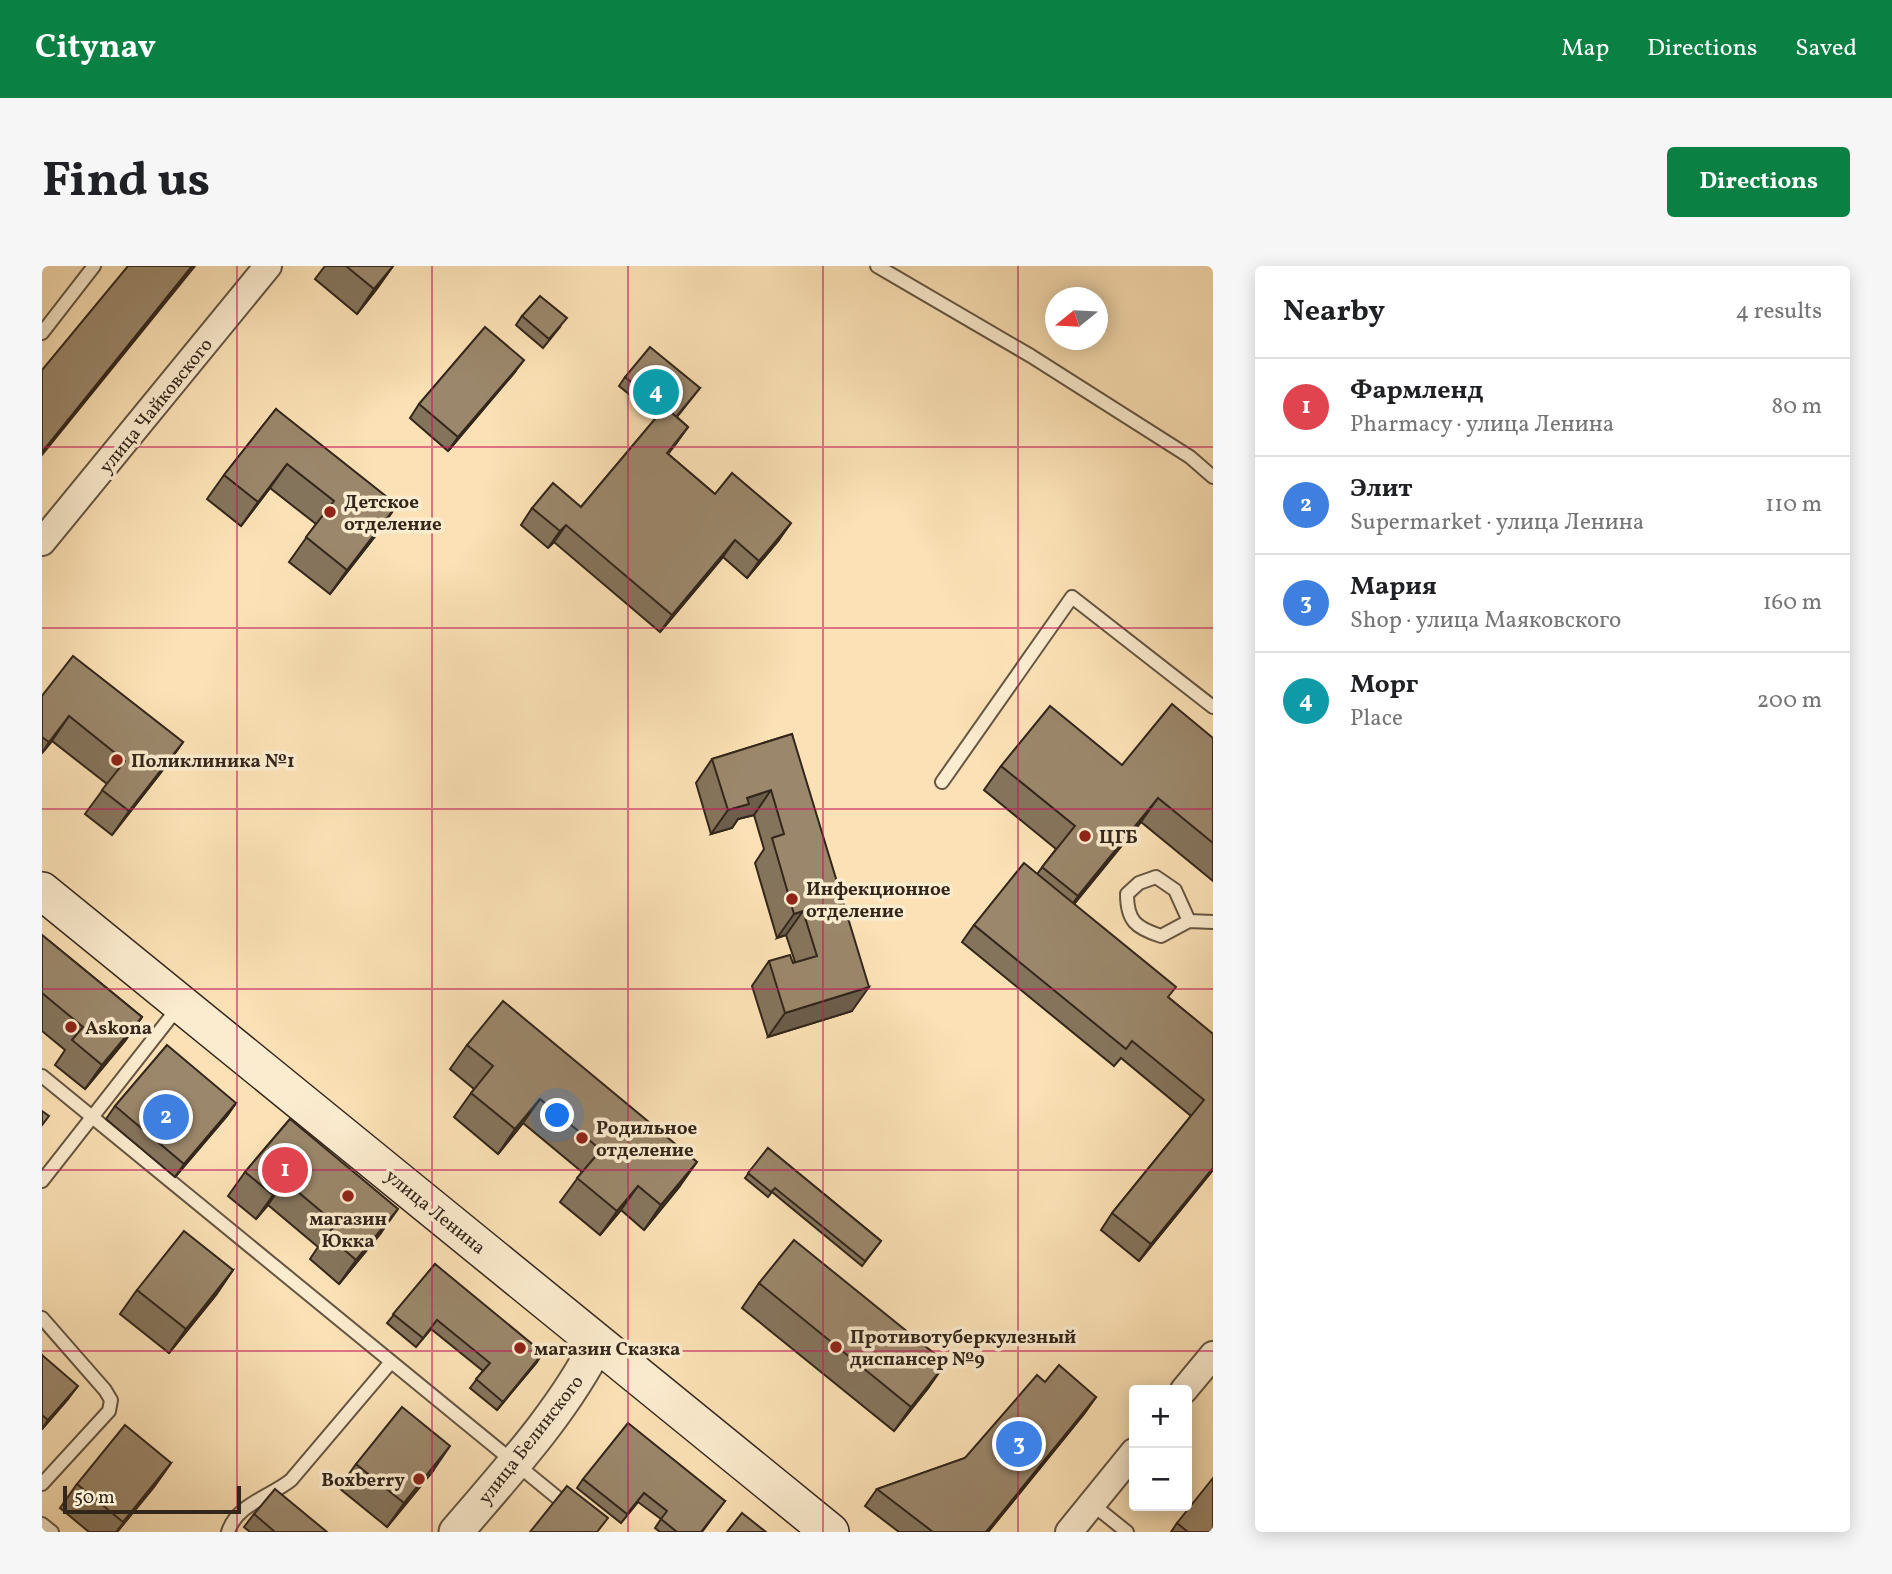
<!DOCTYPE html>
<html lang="en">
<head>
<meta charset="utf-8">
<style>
  :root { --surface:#fff; --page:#f6f6f6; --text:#202124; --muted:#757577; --line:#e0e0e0; --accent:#0b8043 }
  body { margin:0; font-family:Vollkorn,serif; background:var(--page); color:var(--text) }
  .controls { position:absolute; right:21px; bottom:21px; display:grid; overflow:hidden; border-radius:7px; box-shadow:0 4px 18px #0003 }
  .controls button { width:63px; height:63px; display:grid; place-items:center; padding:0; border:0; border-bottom:2px solid var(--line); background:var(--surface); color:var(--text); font:35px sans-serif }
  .compass { position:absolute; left:1003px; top:21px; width:63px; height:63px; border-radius:50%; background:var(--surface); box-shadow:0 4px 18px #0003; rotate:252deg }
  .scale { position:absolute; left:21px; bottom:18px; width:178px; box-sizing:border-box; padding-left:7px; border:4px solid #33261b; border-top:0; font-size:19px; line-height:24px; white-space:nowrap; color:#33261b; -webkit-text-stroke:5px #fceccf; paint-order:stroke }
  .you { position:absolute; left:516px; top:850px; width:24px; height:24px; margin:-18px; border:5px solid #fff; border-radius:50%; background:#1a73e8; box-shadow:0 0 0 10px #1a73e833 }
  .badge { display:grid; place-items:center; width:46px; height:46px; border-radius:50%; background:var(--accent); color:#fff; font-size:23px; font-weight:700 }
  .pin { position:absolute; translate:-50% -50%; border:4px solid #fff; box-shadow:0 2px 7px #0006 }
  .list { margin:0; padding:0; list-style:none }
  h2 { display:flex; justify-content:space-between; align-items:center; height:91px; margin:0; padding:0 28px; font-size:30px }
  h2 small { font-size:23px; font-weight:400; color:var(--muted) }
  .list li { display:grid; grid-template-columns:46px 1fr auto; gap:21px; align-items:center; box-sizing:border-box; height:98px; padding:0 28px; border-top:2px solid var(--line) }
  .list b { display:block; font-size:26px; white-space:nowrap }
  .list p { margin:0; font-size:23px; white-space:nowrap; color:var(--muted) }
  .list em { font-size:23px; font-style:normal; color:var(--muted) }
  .map { position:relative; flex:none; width:1171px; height:1266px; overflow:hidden; border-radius:7px }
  header { display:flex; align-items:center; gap:42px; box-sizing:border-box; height:98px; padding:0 35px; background:var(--accent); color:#fff }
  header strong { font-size:33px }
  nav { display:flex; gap:38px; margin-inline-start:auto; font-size:24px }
  .intro { display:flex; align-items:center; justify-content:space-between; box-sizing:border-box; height:168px; padding:0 42px }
  h1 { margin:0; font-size:49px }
  .button { padding:18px 32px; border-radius:7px; background:var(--accent); color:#fff; font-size:24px; font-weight:700 }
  main { display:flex; gap:42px; padding:0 42px }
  aside { flex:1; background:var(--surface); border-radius:7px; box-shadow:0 4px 18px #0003 }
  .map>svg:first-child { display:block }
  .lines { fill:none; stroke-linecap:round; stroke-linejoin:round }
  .service-casing { stroke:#655542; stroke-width:16 }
  .minor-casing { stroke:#655542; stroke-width:30 }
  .tertiary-casing { stroke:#655542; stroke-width:37 }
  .secondary-casing { stroke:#33261b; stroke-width:40 }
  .service { stroke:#fceccf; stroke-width:12 }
  .minor { stroke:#fceccf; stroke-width:26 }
  .tertiary { stroke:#fceccf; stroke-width:33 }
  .secondary { stroke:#fceccf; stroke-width:37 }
  .wall { fill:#85745c; stroke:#33261b; stroke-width:2 }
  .shaded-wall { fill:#6c5e4b; stroke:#33261b; stroke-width:2 }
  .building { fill:#9b876b; stroke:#33261b; stroke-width:2 }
  .grid { fill:none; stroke:#c2185b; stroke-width:2; stroke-opacity:0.55 }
  .poi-dot { fill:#8f2418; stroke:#fceccf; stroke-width:2.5 }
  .labels { text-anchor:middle; stroke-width:7; stroke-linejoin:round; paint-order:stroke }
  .street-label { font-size:19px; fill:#33261b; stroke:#fceccf }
  .poi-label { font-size:19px; font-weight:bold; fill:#33261b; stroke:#fceccf; text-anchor:start }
</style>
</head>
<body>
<header>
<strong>Citynav</strong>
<nav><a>Map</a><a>Directions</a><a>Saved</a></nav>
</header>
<div class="intro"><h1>Find us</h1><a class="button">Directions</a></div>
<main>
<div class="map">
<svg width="1171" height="1266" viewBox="0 0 1171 1266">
  <rect width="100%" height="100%" fill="#fbe1b5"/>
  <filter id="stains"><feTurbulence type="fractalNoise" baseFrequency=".00286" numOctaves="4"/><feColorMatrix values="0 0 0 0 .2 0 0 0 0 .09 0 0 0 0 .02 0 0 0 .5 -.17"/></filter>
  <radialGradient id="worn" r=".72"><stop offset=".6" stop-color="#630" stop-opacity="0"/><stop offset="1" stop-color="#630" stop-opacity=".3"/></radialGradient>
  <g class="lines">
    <g class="service-casing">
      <g id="service">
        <polyline points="835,0 989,90 1148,191 1171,211"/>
        <polyline points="0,67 52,0"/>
        <polyline points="900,516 1030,331 1171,441"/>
        <path d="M1147,655l-14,-31 -19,-13 -17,6 -12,11c0,27 9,34 34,42l28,-15 24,1"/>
        <polyline points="0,810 528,1242"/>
        <polyline points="0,915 138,739"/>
        <polyline points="0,1052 63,1124 69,1134 67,1145 0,1218"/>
        <polyline points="1050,1238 1085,1266"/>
        <polyline points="0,1258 10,1266"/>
        <path d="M186,1266c9,-28 42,-35 63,-52l100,-118"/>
      </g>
    </g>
    <g class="minor-casing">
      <g id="minor">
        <polyline points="0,276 226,0"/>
        <polyline points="1142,1124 1171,1089"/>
        <polyline points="1027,1266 1092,1186"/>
      </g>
    </g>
    <g class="tertiary-casing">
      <path id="tertiary" d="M414,1266c51,-60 107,-120 142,-190"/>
    </g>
    <g class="secondary-casing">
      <polyline id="secondary" points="0,625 788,1266"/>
    </g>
    <use href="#service" class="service"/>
    <use href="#minor" class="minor"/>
    <use href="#tertiary" class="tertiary"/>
    <use href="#secondary" class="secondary"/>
  </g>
  <g class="wall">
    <polygon points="283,0 351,0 334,24 315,48 273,13"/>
    <polygon points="480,50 518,61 501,82 474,59"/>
    <polygon points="472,107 406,185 368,152 377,138"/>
    <polygon points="583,111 658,122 635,151 646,161 626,188 673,228 737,274 705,312 681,291 618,366 512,276 506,282 479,259 490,242 539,241 615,151 577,120"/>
    <polygon points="234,143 338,264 288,328 247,296 274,258 228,222 199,260 165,233 182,209"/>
    <polygon points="0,430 141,476 124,500 70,569 43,548 65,518 10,475 0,487"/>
    <polygon points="750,468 810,745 726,771 710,720 727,695 753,696 744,669 735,672 713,597 722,583 712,549 696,553 690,562 669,568 654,517 670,493"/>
    <polygon points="1171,472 1171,615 1099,556 1032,638 1127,732 1171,768 1171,904 1097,995 1059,964 1070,947 1149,850 1079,792 1072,800 920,676 932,659 995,608 1014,583 942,524 959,500 1080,499"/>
    <polygon points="0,669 100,751 83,775 43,823 13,799 23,784 0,765"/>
    <polygon points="425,779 638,920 602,964 579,944 558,969 518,936 540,906 481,857 456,888 412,851 432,823 408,803"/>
    <polygon points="194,837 185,850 133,911 64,853 73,840"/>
    <polygon points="248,853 339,967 297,1018 268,993 276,981 226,939 214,953 186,930 203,906"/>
    <polygon points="726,882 839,975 820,1000 730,926 726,931 703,912"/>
    <polygon points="393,998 495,1096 455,1144 428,1122 441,1105 389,1063 374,1081 345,1057"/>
    <polygon points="191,1004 174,1029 127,1087 78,1048 95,1024"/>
    <polygon points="717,1017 887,1121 852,1165 700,1042"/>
    <polygon points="0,1089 26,1133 0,1163"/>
    <polygon points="1003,1116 1054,1131 1042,1148 946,1266 857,1266 823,1240 835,1223 923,1192"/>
    <polygon points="129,1197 112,1221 75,1266 47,1266 18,1242 35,1218"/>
    <polygon points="314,1198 391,1205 345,1261 297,1222"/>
    <polygon points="541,1213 683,1235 660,1266 618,1266 613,1262 619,1253 596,1236 579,1257 535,1222"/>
    <polygon points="212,1248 285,1266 208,1266 202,1261"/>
    <polygon points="1135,1257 1171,1266 1129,1266"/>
  </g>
  <g class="shaded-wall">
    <polygon points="150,0 153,0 0,189 0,186"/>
    <polygon points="351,0 334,24 315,48 332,23"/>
    <polygon points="482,94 472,107 406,185 416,171"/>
    <polygon points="646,161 634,178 613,204 625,187"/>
    <polygon points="245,198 228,222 199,260 216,236"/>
    <polygon points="355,239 338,264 288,328 305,304"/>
    <polygon points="749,257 737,274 705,312 717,295"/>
    <polygon points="524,259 512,276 506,282 518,265"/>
    <polygon points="693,274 681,291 618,366 630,349"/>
    <polygon points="27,450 10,475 0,487 7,476"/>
    <polygon points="141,476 124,500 70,569 87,545"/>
    <polygon points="729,524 712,549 696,553 690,562 669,568 686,544 705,532"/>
    <polygon points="1116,532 1099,556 1019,654 1036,630"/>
    <polygon points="761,645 744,669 735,672 752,648"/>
    <polygon points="827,721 810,745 726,771 743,747"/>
    <polygon points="100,751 83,775 43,823 60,799"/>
    <polygon points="498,833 481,857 456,888 473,863"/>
    <polygon points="194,837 185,850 133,911 142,898"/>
    <polygon points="655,896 638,920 602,964 619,939"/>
    <polygon points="1171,902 1171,904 1097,995 1109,978"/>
    <polygon points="243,915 226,939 214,953 231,929"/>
    <polygon points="596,920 579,944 558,969 575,945"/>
    <polygon points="356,943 339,967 297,1018 314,994"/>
    <polygon points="191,1004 174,1029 127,1087 144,1063"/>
    <polygon points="501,1087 495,1096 455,1144 461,1136"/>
    <polygon points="904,1097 887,1121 852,1165 869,1141"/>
    <polygon points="36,1120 26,1133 0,1163 6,1154"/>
    <polygon points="1054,1131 1042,1148 946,1266 944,1266"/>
    <polygon points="408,1180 391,1205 345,1261 362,1237"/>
    <polygon points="129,1197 112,1221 75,1266 74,1266"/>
  </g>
  <g class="building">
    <polygon points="86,0 150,0 0,186 0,104"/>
    <polygon points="304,0 351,0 332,23"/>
    <polygon points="498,30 525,52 507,73 480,50"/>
    <polygon points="443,61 482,94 416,171 377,138"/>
    <polygon points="608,81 658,122 634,151 623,141 622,143 583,111"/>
    <polygon points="623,141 646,161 625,187 673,228 690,207 749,257 717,295 693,274 630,349 524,259 518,265 490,242 511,217 539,241"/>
    <polygon points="234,143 355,239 305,304 264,271 292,235 245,198 216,236 182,209"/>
    <polygon points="31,390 141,476 87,545 60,524 83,495 27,450 7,476 0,471 0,430"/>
    <polygon points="1130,438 1171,472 1171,577 1116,532 1036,630 1000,601 1033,560 959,500 1008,440 1080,499"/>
    <polygon points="750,468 827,721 743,747 727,695 748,689 751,697 775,690 761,645 752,648 730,572 742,568 729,524 705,532 707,538 686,544 670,493"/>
    <polygon points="982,597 1134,721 1126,731 1171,768 1171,902 1109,978 1070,947 1162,834 1090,775 1084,783 932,659"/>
    <polygon points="0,669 100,751 60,799 30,774 41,761 0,727"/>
    <polygon points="461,735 655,896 619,939 596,920 575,945 535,912 559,884 498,833 473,863 429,827 451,800 425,779"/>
    <polygon points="125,779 194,837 142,898 73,840"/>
    <polygon points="0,845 7,850 0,859"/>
    <polygon points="248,853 356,943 314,994 285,969 294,958 243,915 231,929 203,906"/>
    <polygon points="726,882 839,975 823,995 733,922 729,926 706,907"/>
    <polygon points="142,965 191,1004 144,1063 95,1024"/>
    <polygon points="752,974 904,1097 869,1141 717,1017"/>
    <polygon points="393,998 501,1087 461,1136 434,1113 448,1097 395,1054 381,1072 351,1048"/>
    <polygon points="0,1089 36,1120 6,1154 0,1149"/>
    <polygon points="1017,1099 1054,1131 944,1266 891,1266 835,1223 923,1192 995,1109 1003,1116"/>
    <polygon points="360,1141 408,1180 362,1237 314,1198"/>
    <polygon points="586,1157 683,1235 659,1266 635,1266 619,1253 625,1245 602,1227 585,1248 541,1213"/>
    <polygon points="83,1159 129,1197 81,1256 35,1218"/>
    <polygon points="1171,1212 1171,1266 1146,1266 1135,1257"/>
    <polygon points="525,1220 566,1252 555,1266 488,1266"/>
    <polygon points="233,1223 285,1266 233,1266 212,1248"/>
    <polygon points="700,1247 724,1266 685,1266"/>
  </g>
  <path class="grid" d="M195,0v1266M390,0v1266M586,0v1266M781,0v1266M976,0v1266M0,181h1171M0,362h1171M0,543h1171M0,723h1171M0,904h1171M0,1085h1171"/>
  <g class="poi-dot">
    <circle cx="288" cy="246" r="7"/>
    <circle cx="75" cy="494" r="7"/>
    <circle cx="1043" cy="570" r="7"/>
    <circle cx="750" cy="633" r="7"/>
    <circle cx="29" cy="761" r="7"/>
    <circle cx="540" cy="872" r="7"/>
    <circle cx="306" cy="930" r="7"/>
    <circle cx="794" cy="1081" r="7"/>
    <circle cx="478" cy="1082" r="7"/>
    <circle cx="377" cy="1213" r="7"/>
  </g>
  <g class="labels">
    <g class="street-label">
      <text transform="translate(113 139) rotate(-51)" y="7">улица Чайковского</text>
      <text transform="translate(394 945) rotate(39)" y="7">улица Ленина</text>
      <text transform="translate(488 1173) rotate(-52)" y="7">улица Белинского</text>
    </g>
    <g class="poi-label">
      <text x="302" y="242">Детское<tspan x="302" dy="22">отделение</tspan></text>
      <text x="89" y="501">Поликлиника №1</text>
      <text x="1057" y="577">ЦГБ</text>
      <text x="764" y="629">Инфекционное<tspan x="764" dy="22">отделение</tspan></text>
      <text x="43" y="768">Askona</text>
      <text x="554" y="868">Родильное<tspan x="554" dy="22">отделение</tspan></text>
      <text x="306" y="959" text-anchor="middle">магазин<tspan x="306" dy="22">Юкка</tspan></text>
      <text x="808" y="1077">Противотуберкулезный<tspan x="808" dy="22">диспансер №9</tspan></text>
      <text x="492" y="1089">магазин Сказка</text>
      <text x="363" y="1220" text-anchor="end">Boxberry</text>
    </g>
  </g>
  <rect width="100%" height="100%" filter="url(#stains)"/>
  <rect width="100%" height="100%" fill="url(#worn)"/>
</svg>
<div class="controls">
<button>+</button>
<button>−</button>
</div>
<svg class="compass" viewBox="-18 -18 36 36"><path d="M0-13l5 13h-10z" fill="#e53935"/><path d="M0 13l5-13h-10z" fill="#757577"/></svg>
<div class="scale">50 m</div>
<div class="you"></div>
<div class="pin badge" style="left:243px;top:904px;background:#e0444e">1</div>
<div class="pin badge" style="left:124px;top:851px;background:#3f7fe0">2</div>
<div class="pin badge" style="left:977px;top:1178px;background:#3f7fe0">3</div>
<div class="pin badge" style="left:614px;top:126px;background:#0f9aa8">4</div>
</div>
<aside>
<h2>Nearby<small>4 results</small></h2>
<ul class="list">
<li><span class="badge" style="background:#e0444e">1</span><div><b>Фармленд</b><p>Pharmacy · улица Ленина</p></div><em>80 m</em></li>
<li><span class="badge" style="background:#3f7fe0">2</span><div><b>Элит</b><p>Supermarket · улица Ленина</p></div><em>110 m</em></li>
<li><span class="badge" style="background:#3f7fe0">3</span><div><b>Мария</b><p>Shop · улица Маяковского</p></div><em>160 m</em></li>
<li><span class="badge" style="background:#0f9aa8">4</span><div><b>Морг</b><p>Place</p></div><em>200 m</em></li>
</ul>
</aside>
</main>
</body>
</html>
